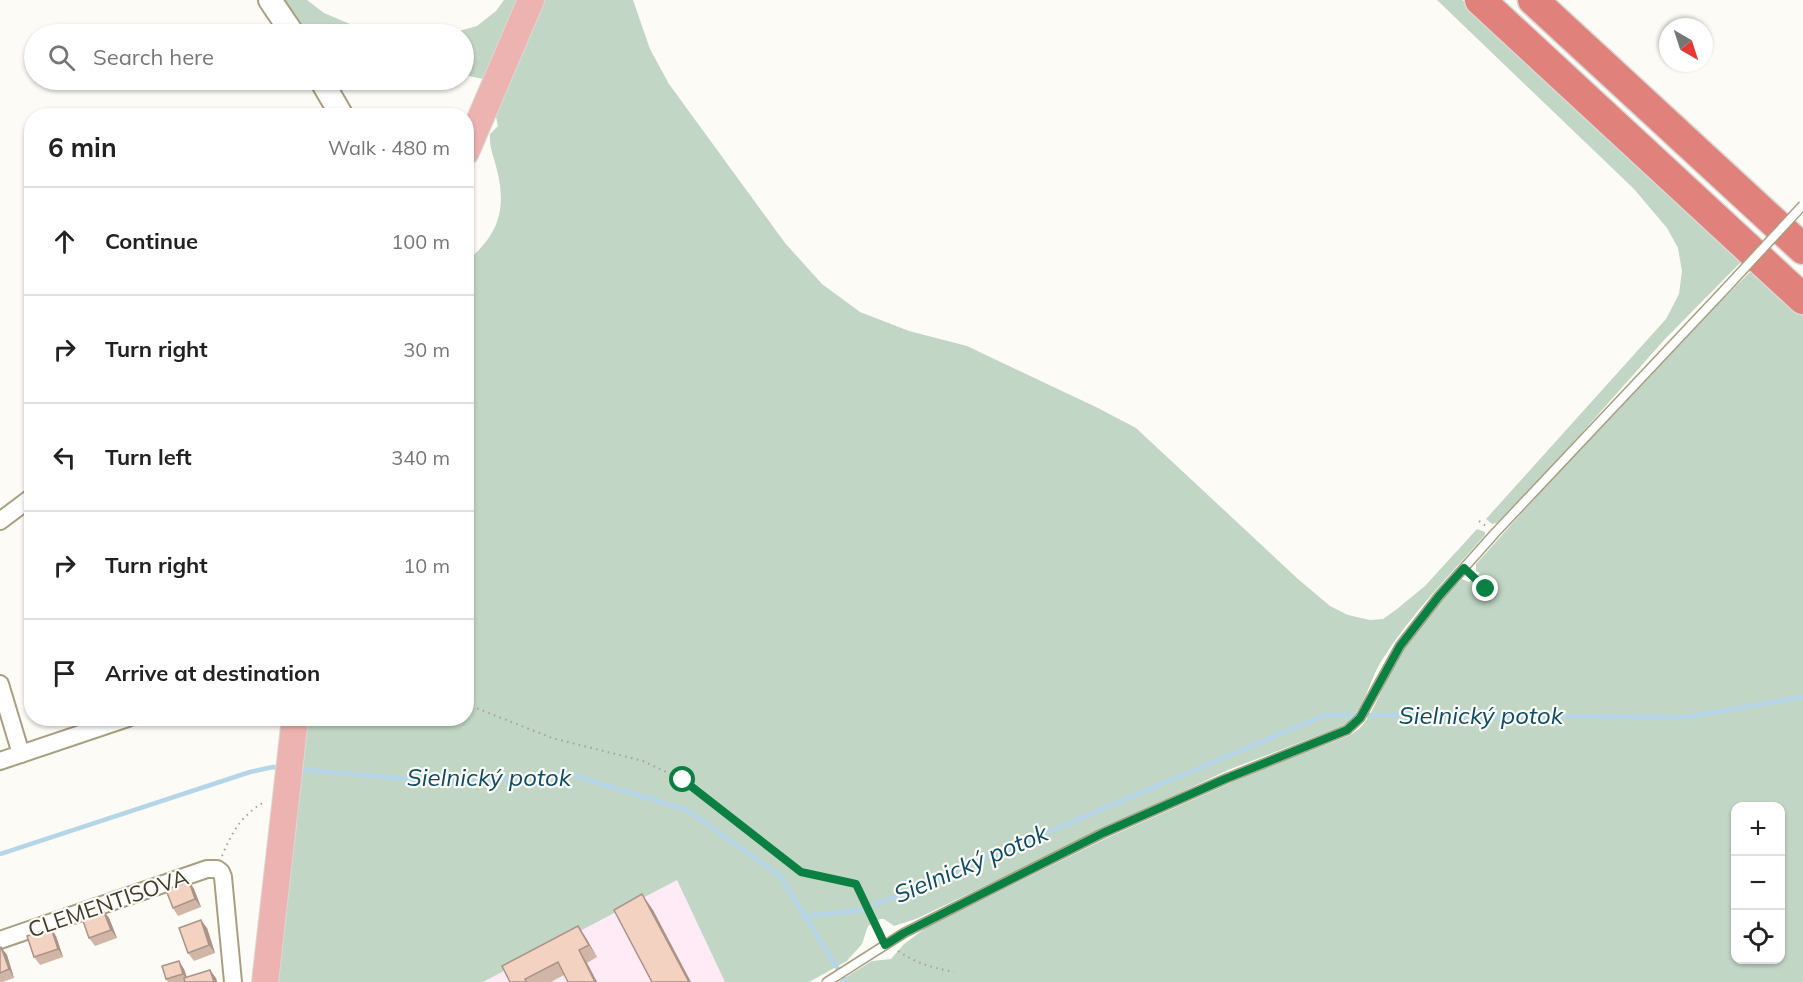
<!DOCTYPE html>
<html lang="en">
<head>
<meta charset="utf-8">
<style>
  :root { --surface:#fff; --page:#f2f2f2; --text:#222; --muted:#767676; --line:#e0e0e0 }
  body { margin:0; font-family:Mulish,sans-serif; background:var(--page); color:var(--text) }
  .controls { position:absolute; right:18px; bottom:18px; display:grid; overflow:hidden; border-radius:12px; box-shadow:0 2px 4px #0004 }
  .controls button { width:54px; height:54px; display:grid; place-items:center; padding:0; border:0; border-bottom:2px solid var(--line); background:var(--surface); color:var(--text); font:30px sans-serif }
  .compass { position:absolute; left:1659px; top:18px; width:54px; height:54px; border-radius:50%; background:var(--surface); box-shadow:0 2px 4px #0004; rotate:141deg }
  .stop { position:absolute; width:18px; height:18px; margin:-14px; border:4px solid #0b8043; border-radius:50%; background:#fff }
  .stop.end { background:#0b8043; border-color:#fff; box-shadow:0 2px 6px #0008 }
  .list { margin:0; padding:0; list-style:none }
  h2 { display:flex; justify-content:space-between; align-items:center; height:78px; margin:0; padding:0 24px; font-size:26px }
  h2 small { font-size:20px; font-weight:400; color:var(--muted) }
  .list li { display:grid; grid-template-columns:39px 1fr auto; gap:18px; align-items:center; box-sizing:border-box; height:108px; padding:0 24px; border-top:2px solid var(--line) }
  .list b { display:block; font-size:22px; white-space:nowrap }
  .list em { font-size:20px; font-style:normal; color:var(--muted) }
  .icon { flex:none; width:33px; height:33px; fill:none; stroke:currentColor; stroke-width:2; stroke-linecap:round; stroke-linejoin:round }
  .map { position:relative; flex:none; width:1803px; height:982px; overflow:hidden }
  .search { position:absolute; background:var(--surface); box-shadow:0 2px 4px #0004; left:24px; top:24px; width:450px; height:66px; display:flex; align-items:center; gap:15px; box-sizing:border-box; padding:0 21px; border-radius:33px; color:var(--muted); font-size:22px }
  .panel { position:absolute; background:var(--surface); box-shadow:0 2px 4px #0004; left:24px; top:108px; width:450px; height:618px; border-radius:24px }
  .map>svg:first-child { display:block }
  .industrial { fill:#feebf5 }
  .green { fill:#c1d6c4; fill-rule:evenodd }
  .lines { fill:none; stroke-linecap:round; stroke-linejoin:round }
  .stream { stroke:#b5d5e8; stroke-width:4.5 }
  .lane-casing { stroke:#a89f81; stroke-width:11 }
  .street-casing { stroke:#a89f81; stroke-width:20 }
  .secondary-casing { stroke:#a89f81; stroke-width:26 }
  .primary-casing { stroke:#d9d8d5; stroke-width:28 }
  .highway-casing { stroke:#d9d8d5; stroke-width:33 }
  .path { stroke:#a5a299; stroke-width:2; stroke-dasharray:1.5 4.5; stroke-linecap:butt }
  .lane { stroke:#fff; stroke-width:8 }
  .street { stroke:#fff; stroke-width:16 }
  .secondary { stroke:#fff; stroke-width:22 }
  .primary { stroke:#edb3b0; stroke-width:26 }
  .highway { stroke:#e1817c; stroke-width:30 }
  .lane-bridge-casing { stroke:#a89f81; stroke-width:11; stroke-linecap:butt }
  .lane-bridge { stroke:#fff; stroke-width:8 }
  .wall { fill:#d1b5a7 }
  .shaded-wall { fill:#aa9388 }
  .building { fill:#f3d2c2; stroke:#aa9388; stroke-width:1.5 }
  .route { stroke:#0b8043; stroke-width:8 }
  .labels { text-anchor:middle; stroke-width:4.5; stroke-linejoin:round; paint-order:stroke }
  .street-label { font-size:22px; fill:#403c2f; stroke:#fdfbf5 }
  .water-label { font-size:24px; font-style:italic; fill:#0e4b65; stroke:#fdfbf5 }
</style>
</head>
<body>
<div class="map">
<svg width="1803" height="982" viewBox="0 0 1803 982">
  <rect width="100%" height="100%" fill="#fdfbf5"/>
  <polygon class="industrial" points="678,879 725,982 483,982"/>
  <g class="green">
    <polygon points="282,0 307,0 324,13 350,24 459,31 477,26 496,11 504,0 521,0 488,80 464,75 464,34 306,34"/>
    <path d="M542,0h91l17,49 19,35 116,159 37,41 38,28 49,19 58,15 131,62 38,20 162,151 32,27 18,9 22,5 13,-1 14,-10 28,-23 52,-57 8,3v3c-35,40 -74,79 -103,125 -15,24 -15,47 -39,66l-115,44 -312,149 -22,7 -10,-7h-4l-12,7 -6,18 -15,17 -38,21h-84l-48,-102 -194,102h-209l31,-263 161,-1 1,-457c31,-26 40,-51 30,-91 -3,-13 -8,-23 -7,-36l8,-8 -3,-14z"/>
    <polygon points="1437,0 1462,0 1743,260 1665,339 1571,445 1497,523 1492,524 1486,519 1666,319 1679,294 1682,271 1678,248 1667,228 1634,189"/>
    <path d="M1753,269l50,46v667h-965l34,-21 19,-2 13,-15 23,-17 182,-90 146,-65 93,-36c4,-2 8,-5 12,-8 15,-15 25,-50 37,-70 17,-29 42,-55 65,-79l7,3 11,-9 -4,-2v-7l80,-89 141,-150zM1736,806h44v154h-44z"/>
  </g>
  <g class="lines">
    <g class="stream">
      <polyline points="296,769 449,783 569,774 687,810 780,876 846,982"/>
      <polyline points="0,854 250,772 273,767 282,768"/>
      <polyline points="805,916 863,910 1325,715 1687,717 1803,697"/>
    </g>
    <g class="lane-casing">
      <polyline id="lane" points="827,982 904,933 1103,833 1225,779 1347,730 1360,718 1400,646 1439,596 1495,533 1728,286"/>
    </g>
    <g class="street-casing">
      <g id="street">
        <polyline points="0,521 32,497"/>
        <polyline points="0,684 21,754"/>
        <polyline points="0,761 128,718"/>
        <polyline points="0,940 207,869 217,869 221,872 223,877 233,982"/>
      </g>
    </g>
    <g class="secondary-casing">
      <g id="secondary">
        <polyline points="270,0 293,34"/>
        <polyline points="321,80 342,116"/>
      </g>
    </g>
    <g class="primary-casing">
      <g id="primary">
        <polyline points="466,152 531,0"/>
        <polyline points="265,982 295,718"/>
      </g>
    </g>
    <g class="highway-casing">
      <g id="highway">
        <polyline points="1480,0 1803,299"/>
        <polyline points="1533,0 1803,249"/>
      </g>
    </g>
    <g class="path">
      <polyline points="1479,521 1486,526"/>
      <polyline points="1473,576 1486,589"/>
      <polyline points="466,704 552,738 643,761 683,780 801,872 856,884 880,934"/>
      <path d="M222,856c10,-24 20,-42 44,-55"/>
      <path d="M898,951c18,12 35,17 56,21"/>
    </g>
    <use href="#lane" class="lane"/>
    <use href="#street" class="street"/>
    <use href="#secondary" class="secondary"/>
    <use href="#primary" class="primary"/>
    <use href="#highway" class="highway"/>
    <g class="lane-bridge-casing">
      <polyline id="lane-bridge" points="1728,286 1803,205"/>
    </g>
    <use href="#lane-bridge" class="lane-bridge"/>
  </g>
  <g class="wall">
    <polygon points="189,881 194,889 201,907 178,916 173,908"/>
    <polygon points="103,910 109,918 117,938 95,946 89,938"/>
    <polygon points="207,928 215,953 194,961 188,953"/>
    <polygon points="56,936 63,957 40,965 34,957"/>
    <polygon points="586,938 597,957 587,963 597,982 568,982 564,975 551,982 510,982"/>
    <polygon points="0,948 7,955 14,978 2,982 0,982"/>
    <polygon points="184,969 187,977 216,978 217,982 168,982 166,979"/>
  </g>
  <g class="shaded-wall">
    <polygon points="189,881 194,889 201,907 195,899"/>
    <polygon points="642,894 653,910 691,982 689,982"/>
    <polygon points="103,910 109,918 117,938 111,930"/>
    <polygon points="201,920 207,928 215,953 209,945"/>
    <polygon points="578,926 586,938 597,957 589,945"/>
    <polygon points="51,928 56,936 63,957 58,949"/>
    <polygon points="1,947 7,955 14,978 9,969"/>
    <polygon points="579,950 587,963 597,982 595,982"/>
    <polygon points="179,961 184,969 188,982 183,974"/>
    <polygon points="210,970 216,978 217,982 214,982"/>
  </g>
  <g class="building">
    <polygon points="189,881 195,899 173,908 166,890"/>
    <polygon points="642,894 689,982 652,982 614,910"/>
    <polygon points="103,910 111,930 89,938 82,918"/>
    <polygon points="201,920 209,945 188,953 179,928"/>
    <polygon points="578,926 589,945 579,950 595,982 568,982 558,962 525,979 526,982 510,982 502,966"/>
    <polygon points="51,928 58,949 34,957 27,936"/>
    <polygon points="1,947 9,969 0,973 0,948"/>
    <polygon points="179,961 183,974 166,979 162,966"/>
    <polygon points="210,970 214,982 185,982 184,978"/>
  </g>
  <g class="lines">
    <polyline class="route" points="683,780 801,872 856,884 885,945 904,933 1103,833 1225,779 1347,730 1360,718 1400,646 1439,596 1464,568 1486,589"/>
  </g>
  <g class="labels">
    <g class="street-label">
      <text transform="translate(108 903) rotate(-19)" y="8">CLEMENTISOVA</text>
    </g>
    <g class="water-label">
      <text x="1481" y="724">Sielnický potok</text>
      <text x="489" y="786">Sielnický potok</text>
      <text transform="translate(971 864) rotate(-23)" y="8">Sielnický potok</text>
    </g>
  </g>
</svg>
<div class="controls">
<button>+</button>
<button>−</button>
<button><svg class="icon" aria-label="locate" viewBox="0 0 24 24"><circle cx="12" cy="12" r="6"/><path d="M12 2v4M12 18v4M2 12h4M18 12h4"/></svg></button>
</div>
<svg class="compass" viewBox="-18 -18 36 36"><path d="M0-13l5 13h-10z" fill="#e53935"/><path d="M0 13l5-13h-10z" fill="#767676"/></svg>
<div class="stop" style="left:683px;top:780px"></div>
<div class="stop end" style="left:1486px;top:589px"></div>
<div class="search"><svg class="icon" aria-label="search" viewBox="0 0 24 24"><circle cx="10" cy="10" r="6"/><path d="M15 15l6 6"/></svg>Search here</div>
<section class="panel">
<h2>6 min<small>Walk · 480 m</small></h2>
<ul class="list">
<li><svg class="icon" aria-label="ahead" viewBox="0 0 24 24"><path d="M12 20V5M6 11l6-6 6 6"/></svg><div><b>Continue</b></div><em>100 m</em></li>
<li><svg class="icon" aria-label="right" viewBox="0 0 24 24"><path d="M7 20v-9h11M14 6l5 5-5 5"/></svg><div><b>Turn right</b></div><em>30 m</em></li>
<li><svg class="icon" aria-label="left" viewBox="0 0 24 24"><path d="M17 20v-9H6M10 6l-5 5 5 5"/></svg><div><b>Turn left</b></div><em>340 m</em></li>
<li><svg class="icon" aria-label="right" viewBox="0 0 24 24"><path d="M7 20v-9h11M14 6l5 5-5 5"/></svg><div><b>Turn right</b></div><em>10 m</em></li>
<li><svg class="icon" aria-label="arrive" viewBox="0 0 24 24"><path d="M6 21V4h12l-3 4 3 4H6"/></svg><div><b>Arrive at destination</b></div></li>
</ul>
</section>
</div>
</body>
</html>
